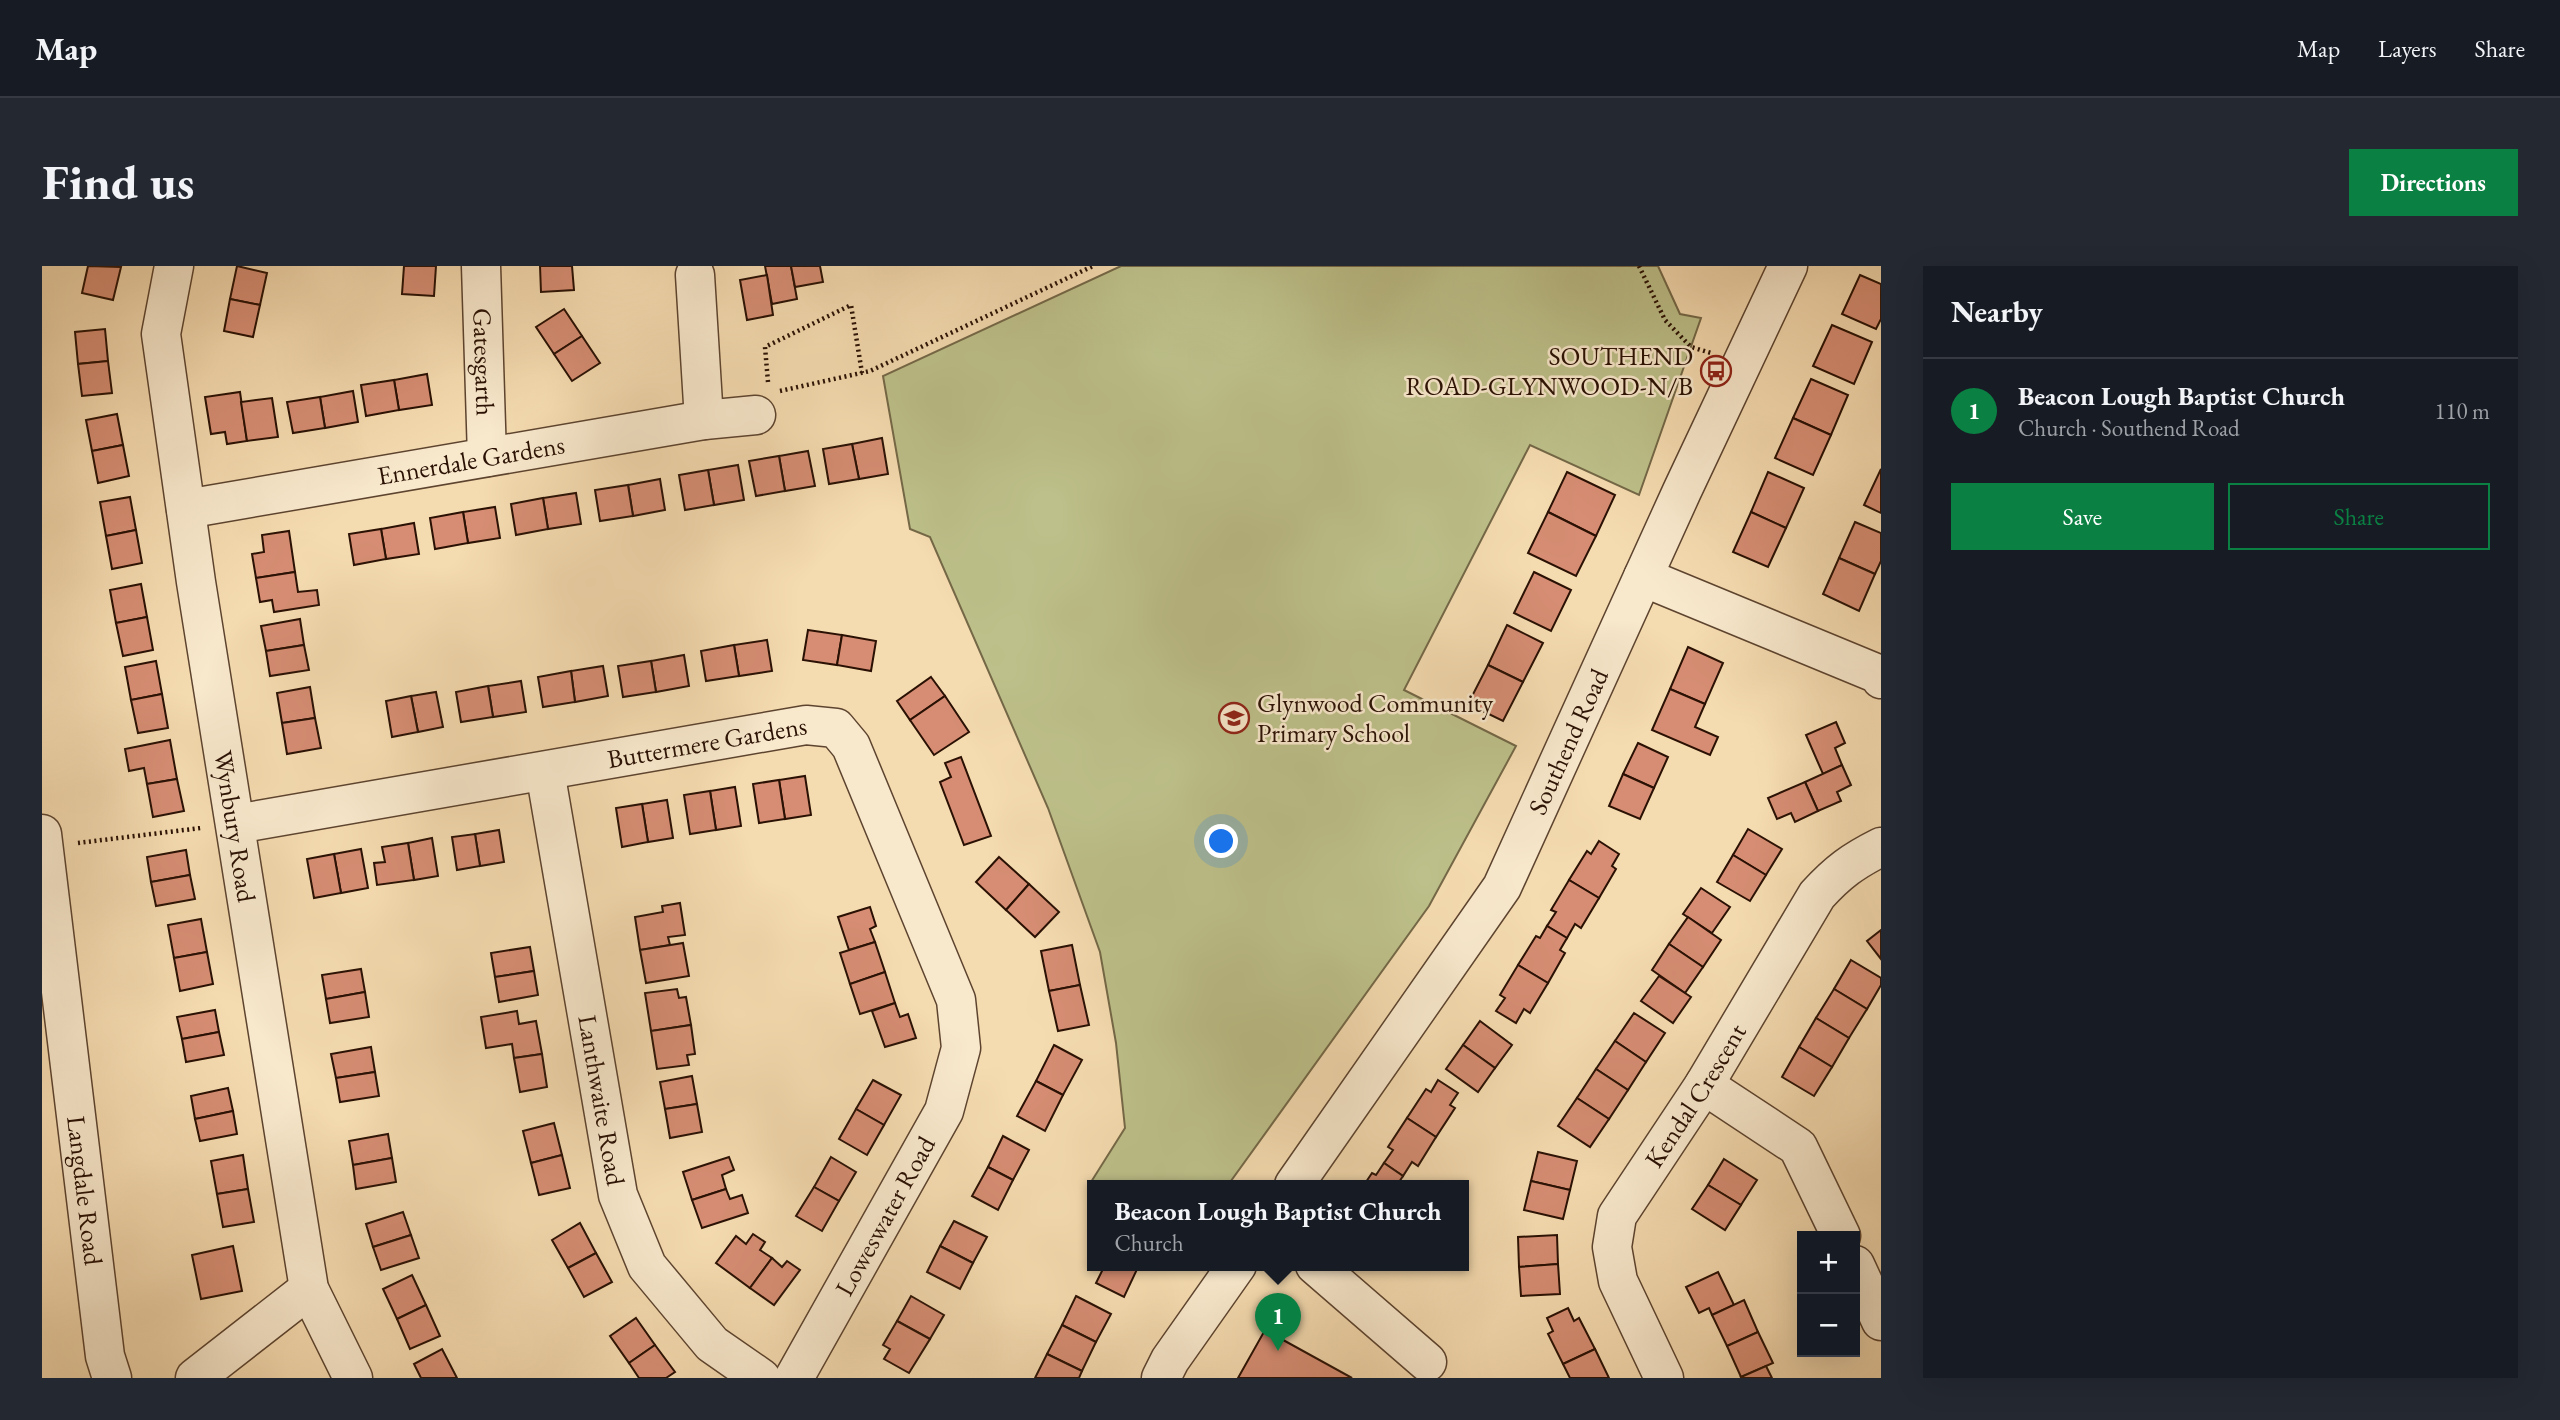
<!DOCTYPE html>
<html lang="en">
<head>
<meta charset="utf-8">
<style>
  :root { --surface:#171b24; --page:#242831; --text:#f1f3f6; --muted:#9ea1a6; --line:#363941; --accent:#0b8043 }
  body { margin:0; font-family:"EB Garamond",serif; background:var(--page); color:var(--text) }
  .controls { position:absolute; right:21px; bottom:21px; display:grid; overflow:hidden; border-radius:0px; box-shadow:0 7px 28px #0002 }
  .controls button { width:63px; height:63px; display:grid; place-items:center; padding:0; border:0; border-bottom:2px solid var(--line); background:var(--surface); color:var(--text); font:35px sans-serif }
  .you { position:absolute; left:1180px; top:576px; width:24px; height:24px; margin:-18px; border:5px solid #fff; border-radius:50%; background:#1a73e8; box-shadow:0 0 0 10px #1a73e833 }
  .badge { display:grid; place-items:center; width:46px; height:46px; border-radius:50%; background:var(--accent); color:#fff; font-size:23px; font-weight:700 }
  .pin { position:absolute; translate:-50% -58px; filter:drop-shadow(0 2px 4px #0008) }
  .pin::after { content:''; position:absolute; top:37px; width:24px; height:21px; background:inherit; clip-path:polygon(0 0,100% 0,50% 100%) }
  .popup { position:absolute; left:1045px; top:914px; width:382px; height:91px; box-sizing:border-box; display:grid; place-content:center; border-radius:0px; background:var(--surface); filter:drop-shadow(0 2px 5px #0005); font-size:23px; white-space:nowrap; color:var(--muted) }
  .popup b { font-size:26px; color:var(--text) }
  .popup::after { content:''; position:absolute; left:50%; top:100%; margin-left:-14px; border:14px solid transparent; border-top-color:var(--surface) }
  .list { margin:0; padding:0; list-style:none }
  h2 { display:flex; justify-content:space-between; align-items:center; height:91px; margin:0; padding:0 28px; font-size:30px }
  h2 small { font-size:23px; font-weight:400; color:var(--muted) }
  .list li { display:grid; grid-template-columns:46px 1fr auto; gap:21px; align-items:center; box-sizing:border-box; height:105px; padding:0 28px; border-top:2px solid var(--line) }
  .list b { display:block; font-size:26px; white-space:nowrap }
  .list p { margin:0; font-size:23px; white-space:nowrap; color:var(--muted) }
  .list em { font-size:23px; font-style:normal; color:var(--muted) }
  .actions { display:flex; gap:14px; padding:21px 28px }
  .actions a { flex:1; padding:16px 0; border:2px solid var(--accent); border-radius:0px; text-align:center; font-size:24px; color:var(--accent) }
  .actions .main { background:var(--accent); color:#fff }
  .map { position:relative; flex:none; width:1839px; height:1112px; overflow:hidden; border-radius:0px }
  header { display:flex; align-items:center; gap:42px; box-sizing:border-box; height:98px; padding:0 35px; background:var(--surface); border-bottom:2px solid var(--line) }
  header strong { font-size:33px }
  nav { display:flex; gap:38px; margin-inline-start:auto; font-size:24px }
  .intro { display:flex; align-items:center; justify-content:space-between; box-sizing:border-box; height:168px; padding:0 42px }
  h1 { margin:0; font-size:49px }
  .button { padding:18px 32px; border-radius:0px; background:var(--accent); color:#fff; font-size:24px; font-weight:700 }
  main { display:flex; gap:42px; padding:0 42px }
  aside { flex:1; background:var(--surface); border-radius:0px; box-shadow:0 7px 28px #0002 }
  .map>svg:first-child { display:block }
  .green { fill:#bdc08a; stroke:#746847; stroke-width:2 }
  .building { fill:#d68d73; stroke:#2a1104; stroke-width:2 }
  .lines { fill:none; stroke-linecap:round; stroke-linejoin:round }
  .minor-casing { stroke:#5d442f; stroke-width:41 }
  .path { stroke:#2a1104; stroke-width:4.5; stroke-dasharray:2 3.5; stroke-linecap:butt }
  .minor { stroke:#f8e8cc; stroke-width:38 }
  .labels { text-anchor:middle; stroke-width:5; stroke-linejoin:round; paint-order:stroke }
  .poi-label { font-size:26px; fill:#2a1104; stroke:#f8e8cc; text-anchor:end }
  .street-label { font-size:26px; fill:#2a1104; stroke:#f8e8cc }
</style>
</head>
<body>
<header>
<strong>Map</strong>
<nav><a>Map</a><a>Layers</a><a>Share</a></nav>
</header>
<div class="intro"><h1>Find us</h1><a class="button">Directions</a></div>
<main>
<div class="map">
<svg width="1839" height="1112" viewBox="0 0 1839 1112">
  <rect width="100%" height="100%" fill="#f5dbb0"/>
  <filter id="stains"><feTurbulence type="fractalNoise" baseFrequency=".00286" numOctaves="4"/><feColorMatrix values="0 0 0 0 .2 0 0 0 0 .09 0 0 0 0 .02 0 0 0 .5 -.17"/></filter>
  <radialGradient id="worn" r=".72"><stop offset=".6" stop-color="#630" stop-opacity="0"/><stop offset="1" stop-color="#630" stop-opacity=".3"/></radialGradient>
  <polygon class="green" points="1079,0 1616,0 1638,48 1659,52 1597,229 1488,179 1362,424 1474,480 1387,640 1186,919 1055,919 1049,916 1083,862 1074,777 1058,686 1006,542 888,271 868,263 841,110"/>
  <g class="building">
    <polygon points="46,0 79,1 71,34 40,27"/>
    <polygon points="195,0 225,7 218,39 188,33"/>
    <polygon points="362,0 394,0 392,30 360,28"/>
    <polygon points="498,0 530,0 532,24 499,26"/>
    <polygon points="723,0 749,0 755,33 730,38"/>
    <polygon points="749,0 778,0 781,16 753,21"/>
    <polygon points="725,9 731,49 705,54 698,14"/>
    <polygon points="1818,9 1839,18 1839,53 1834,63 1800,48"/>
    <polygon points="188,33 218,39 211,71 182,65"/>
    <polygon points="522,43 540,70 512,88 494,61"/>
    <polygon points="1790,59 1830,76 1812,118 1771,100"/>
    <polygon points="63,63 66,95 36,98 33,66"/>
    <polygon points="540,70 558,97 530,115 512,88"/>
    <polygon points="66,95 70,127 40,130 36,98"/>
    <polygon points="385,108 390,139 357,144 352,114"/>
    <polygon points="1769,113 1806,129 1789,169 1751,152"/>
    <polygon points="352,114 357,144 324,150 319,119"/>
    <polygon points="311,125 316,156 283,162 278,131"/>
    <polygon points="198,126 205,175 185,178 183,166 169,168 163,131"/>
    <polygon points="278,131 283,162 251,167 245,136"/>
    <polygon points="230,132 236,171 205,175 199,136"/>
    <polygon points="75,148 81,179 50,185 44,154"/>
    <polygon points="1751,152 1789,169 1771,209 1733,192"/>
    <polygon points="840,172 846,208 817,213 810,178"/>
    <polygon points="810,178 817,213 787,218 781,183"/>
    <polygon points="81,179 87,210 56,217 50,185"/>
    <polygon points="766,185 773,220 743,225 737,190"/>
    <polygon points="737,190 743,225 714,230 707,195"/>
    <polygon points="696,199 702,234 672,239 666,204"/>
    <polygon points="1839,203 1839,247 1822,239"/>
    <polygon points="666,204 672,239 643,244 637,209"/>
    <polygon points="1525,206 1573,229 1554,270 1506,246"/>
    <polygon points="1726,206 1762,222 1744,262 1709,246"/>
    <polygon points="618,213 623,244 591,250 586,219"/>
    <polygon points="586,219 591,250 558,255 553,224"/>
    <polygon points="534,227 539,258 506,263 501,232"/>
    <polygon points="88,231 94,264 64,270 58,236"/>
    <polygon points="501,232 506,263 474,269 469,238"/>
    <polygon points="453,241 458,272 426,277 421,246"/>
    <polygon points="421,246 426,277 393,283 388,252"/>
    <polygon points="1506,246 1554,270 1534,310 1486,287"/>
    <polygon points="1709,246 1744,262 1726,301 1691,286"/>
    <polygon points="1813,256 1839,267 1839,295 1833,308 1797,292"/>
    <polygon points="372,257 377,288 344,293 339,263"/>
    <polygon points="339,263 344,293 312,299 307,268"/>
    <polygon points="94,264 100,297 70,303 64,270"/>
    <polygon points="247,265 253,306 214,312 210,288 222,286 220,269"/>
    <polygon points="1797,292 1833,308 1817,345 1781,328"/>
    <polygon points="253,306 256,326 275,324 277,339 232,346 230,334 218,336 214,312"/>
    <polygon points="1492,306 1529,324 1509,365 1472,347"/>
    <polygon points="99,318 105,351 74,357 68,324"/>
    <polygon points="105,351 111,384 81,390 74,357"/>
    <polygon points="258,353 262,379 224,385 219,360"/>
    <polygon points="1465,359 1501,377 1481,416 1446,399"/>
    <polygon points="766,364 800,369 795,399 761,394"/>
    <polygon points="800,369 834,375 829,405 795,399"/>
    <polygon points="725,374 730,405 697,410 692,379"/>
    <polygon points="262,379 267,404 228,410 224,385"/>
    <polygon points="692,379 697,410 664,415 659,385"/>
    <polygon points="1646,381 1681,397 1663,438 1628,423"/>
    <polygon points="642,389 647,420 614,426 609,395"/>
    <polygon points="114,395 120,428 89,434 83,401"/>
    <polygon points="609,395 614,426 581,431 576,400"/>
    <polygon points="1446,399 1481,416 1461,455 1426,438"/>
    <polygon points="561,400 566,430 533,436 529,405"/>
    <polygon points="529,405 533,436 501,441 496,411"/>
    <polygon points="889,411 903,430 868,454 855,435"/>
    <polygon points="479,415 484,446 451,451 446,420"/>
    <polygon points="446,420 451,451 419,456 414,426"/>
    <polygon points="268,421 273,452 240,457 235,427"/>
    <polygon points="1628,423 1663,438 1653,461 1676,471 1668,489 1610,464"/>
    <polygon points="394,426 401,461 376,466 369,430"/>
    <polygon points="120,428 126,462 96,467 89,434"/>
    <polygon points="369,430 376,466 350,471 344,435"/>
    <polygon points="903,430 927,466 892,489 868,454"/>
    <polygon points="273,452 279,482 245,488 240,457"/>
    <polygon points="1794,456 1803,477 1793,482 1800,499 1781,508 1764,469"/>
    <polygon points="128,474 135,513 105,518 102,502 87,505 83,483"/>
    <polygon points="1596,477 1626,491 1612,522 1581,508"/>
    <polygon points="919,491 949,570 922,579 898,516 909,511 903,497"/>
    <polygon points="1800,499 1809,519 1795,526 1799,535 1776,545 1763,516"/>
    <polygon points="1581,508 1612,522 1598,553 1567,540"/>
    <polygon points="763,510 769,549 743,553 737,514"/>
    <polygon points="135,513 142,545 111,551 105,518"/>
    <polygon points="737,514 743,553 717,557 711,518"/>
    <polygon points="1763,516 1776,545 1753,556 1749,547 1735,553 1726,532"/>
    <polygon points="693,521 699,560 674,564 668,525"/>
    <polygon points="668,525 674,564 648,568 642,529"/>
    <polygon points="625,534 631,572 606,576 600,538"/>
    <polygon points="600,538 606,576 580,581 574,542"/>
    <polygon points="1706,563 1740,583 1724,609 1691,589"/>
    <polygon points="457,564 462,596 438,600 433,568"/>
    <polygon points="433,568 438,600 415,604 410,571"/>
    <polygon points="390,572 396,610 372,614 366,577"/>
    <polygon points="1557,575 1577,588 1570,600 1574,603 1557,632 1527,614 1545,585 1549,588"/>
    <polygon points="366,577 372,614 335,619 332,597 343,596 340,581"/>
    <polygon points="319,583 326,622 299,627 292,588"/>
    <polygon points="144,584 148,609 109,616 105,591"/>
    <polygon points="292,588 299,627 272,632 265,593"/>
    <polygon points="1691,589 1724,609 1708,635 1675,616"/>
    <polygon points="957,591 987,618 964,644 934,616"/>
    <polygon points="148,609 153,633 114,640 109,616"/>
    <polygon points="1527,614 1557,632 1539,662 1533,658 1525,672 1505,660 1514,646 1509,644"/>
    <polygon points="987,618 1017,646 993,671 964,644"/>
    <polygon points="1659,622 1688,641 1670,667 1641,648"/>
    <polygon points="638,637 643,669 626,671 628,679 598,684 593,651 621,646 620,640"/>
    <polygon points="828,641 834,660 828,663 833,676 807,684 796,651"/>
    <polygon points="1646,651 1679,674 1661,701 1627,678"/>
    <polygon points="159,653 165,686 132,692 126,659"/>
    <polygon points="1505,660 1525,672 1518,684 1523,687 1506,717 1476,699 1494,670 1498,672"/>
    <polygon points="1839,664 1839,693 1825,675"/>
    <polygon points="833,676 843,706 808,718 798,687"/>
    <polygon points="641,677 647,710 604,717 598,684"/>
    <polygon points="1627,678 1661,701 1643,727 1610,704"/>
    <polygon points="1030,679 1038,719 1007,725 999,685"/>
    <polygon points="488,681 492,705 453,711 449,687"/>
    <polygon points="165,686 171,718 138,725 132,692"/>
    <polygon points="1809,694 1839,712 1839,719 1825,743 1792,723"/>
    <polygon points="1476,699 1506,717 1488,747 1482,743 1474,757 1454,745 1463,732 1458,729"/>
    <polygon points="319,703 323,726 284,733 280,709"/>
    <polygon points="492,705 496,729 457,736 453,711"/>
    <polygon points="843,706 853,737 818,748 808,718"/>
    <polygon points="1617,710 1649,731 1631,757 1599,735"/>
    <polygon points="1038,719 1047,759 1016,765 1007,725"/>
    <polygon points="635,723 637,732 644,731 649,759 609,765 603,727"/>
    <polygon points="1792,723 1825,743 1807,772 1774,752"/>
    <polygon points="323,726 327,751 288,757 284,733"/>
    <polygon points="853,737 858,751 866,748 874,772 843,781 830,745"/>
    <polygon points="173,744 177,766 140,773 135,751"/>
    <polygon points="475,745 477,758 494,755 500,788 472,792 470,778 444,782 439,751"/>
    <polygon points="1592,747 1623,767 1604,796 1573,775"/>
    <polygon points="1774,752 1807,772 1790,801 1757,781"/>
    <polygon points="1438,755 1470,779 1453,802 1421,779"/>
    <polygon points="649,759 653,788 645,789 647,799 615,803 609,765"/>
    <polygon points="177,766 182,789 144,796 140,773"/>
    <polygon points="1573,775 1604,796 1586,824 1554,803"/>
    <polygon points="1012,779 1040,794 1021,829 994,815"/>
    <polygon points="1421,779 1453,802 1436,826 1404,803"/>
    <polygon points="329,781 333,806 294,812 289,788"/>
    <polygon points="1757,781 1790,801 1772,830 1740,811"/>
    <polygon points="500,788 505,821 478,826 472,792"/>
    <polygon points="1554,803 1586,824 1567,853 1535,832"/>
    <polygon points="333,806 337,830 298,836 294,812"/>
    <polygon points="650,810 655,838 623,843 618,816"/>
    <polygon points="831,814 859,829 842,859 814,843"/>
    <polygon points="1396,814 1416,827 1408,839 1413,842 1394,871 1365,852 1384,823 1389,826"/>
    <polygon points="994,815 1021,829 1003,865 975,850"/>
    <polygon points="186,822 191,845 153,853 149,830"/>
    <polygon points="1535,832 1567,853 1548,881 1516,860"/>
    <polygon points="655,838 660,866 628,872 623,843"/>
    <polygon points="814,843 842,859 825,889 797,873"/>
    <polygon points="191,845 195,868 158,875 153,853"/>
    <polygon points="1365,852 1394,871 1376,900 1370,896 1361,910 1342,897 1351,884 1346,881"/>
    <polygon points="512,857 520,889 489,897 481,865"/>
    <polygon points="346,868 350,892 311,899 307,875"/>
    <polygon points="961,870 987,884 971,914 946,901"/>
    <polygon points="1496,886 1535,895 1528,924 1489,915"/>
    <polygon points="201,889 206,923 175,928 169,895"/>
    <polygon points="520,889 528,922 497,929 489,897"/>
    <polygon points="687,891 692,904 680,909 684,923 650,934 641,906"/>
    <polygon points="789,891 814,906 797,935 772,921"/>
    <polygon points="350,892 354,916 314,923 311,899"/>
    <polygon points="1682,893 1715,914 1699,939 1666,919"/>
    <polygon points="1342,897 1361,910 1355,919 1322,919 1330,907 1334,909"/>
    <polygon points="946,901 971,914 956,944 930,930"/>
    <polygon points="1489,915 1528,924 1521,953 1482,944"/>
    <polygon points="1666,919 1699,939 1683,964 1650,943"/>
    <polygon points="772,921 797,935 780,965 754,950"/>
    <polygon points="206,923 212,956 181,961 175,928"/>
    <polygon points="684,923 688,933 700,929 706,947 660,962 650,934"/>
    <polygon points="361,946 369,969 331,981 324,958"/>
    <polygon points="912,955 945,971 931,997 898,980"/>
    <polygon points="538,957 554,987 526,1002 510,974"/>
    <polygon points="711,968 723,976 718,984 730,992 708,1022 674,997 694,970 704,978"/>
    <polygon points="369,969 377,992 339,1004 331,981"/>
    <polygon points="1515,969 1516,998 1477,1001 1476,971"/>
    <polygon points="191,980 200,1025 159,1033 150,989"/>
    <polygon points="898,980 931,997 918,1023 885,1006"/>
    <polygon points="554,987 570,1016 542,1031 526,1002"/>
    <polygon points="730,992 740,1001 745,995 758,1004 732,1039 708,1022"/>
    <polygon points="1516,998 1518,1028 1479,1030 1477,1001"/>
    <polygon points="1063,999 1097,999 1082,1031 1054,1017"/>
    <polygon points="1676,1006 1692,1039 1670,1049 1667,1042 1657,1047 1644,1021"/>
    <polygon points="370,1009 384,1039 355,1053 341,1023"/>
    <polygon points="869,1030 902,1049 888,1073 855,1055"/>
    <polygon points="1034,1030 1069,1048 1054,1076 1020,1059"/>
    <polygon points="1702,1034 1716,1066 1685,1080 1670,1049"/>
    <polygon points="384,1039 398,1070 368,1083 355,1053"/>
    <polygon points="1526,1042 1532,1055 1537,1052 1553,1083 1521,1098 1506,1068 1511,1065 1505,1052"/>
    <polygon points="594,1052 613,1079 587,1097 568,1070"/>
    <polygon points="855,1055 888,1073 867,1107 842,1093 848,1083 841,1079"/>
    <polygon points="1020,1059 1054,1076 1040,1105 1005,1088"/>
    <polygon points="1223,1064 1310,1112 1196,1112"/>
    <polygon points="1716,1066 1731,1097 1699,1111 1685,1080"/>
    <polygon points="613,1079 633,1106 624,1112 597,1112 587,1097"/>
    <polygon points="400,1083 415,1112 379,1112 372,1098"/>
    <polygon points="1553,1083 1567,1112 1528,1112 1521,1098"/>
    <polygon points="1005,1088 1040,1105 1037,1112 993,1112"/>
    <polygon points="1724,1100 1730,1112 1700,1112 1699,1111"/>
  </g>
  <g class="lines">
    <g class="minor-casing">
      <g id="minor">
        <path id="s1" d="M132,0l-13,68 35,248 113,707 44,89"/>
        <path id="s2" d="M439,0l6,191"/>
        <polyline points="653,9 662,154"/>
        <path id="s3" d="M144,243l518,-89 52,-5"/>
        <polyline points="1601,311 1836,408 1839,413"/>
        <path id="s4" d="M503,505l73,424 29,71 65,78 49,34"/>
        <path id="s5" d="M194,558l570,-99 30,3 15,18 105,254 5,48 -17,63 -150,267"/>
        <path id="s6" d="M0,568l63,522 7,22"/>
        <polyline points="1662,819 1756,881 1799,970"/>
        <path id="s7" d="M1252,919l208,-298 180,-396 106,-225"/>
        <polyline points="1273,999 1385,1096"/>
        <polyline points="1813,999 1839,1055"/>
        <polyline points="153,1112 267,1023"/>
        <polyline points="1119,1112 1128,1094 1195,999"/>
        <path id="s8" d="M1622,1112l-46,-97 -6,-34 5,-31 87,-131 113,-190c21,-23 36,-34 64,-48"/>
      </g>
    </g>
    <g class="path">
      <polyline points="1597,0 1623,54 1649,81 1669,87"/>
      <polyline points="726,116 723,81 809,39 820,107"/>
      <polyline points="738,125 828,105 1051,0"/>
      <polyline points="36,577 159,562"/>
    </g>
    <use href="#minor" class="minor"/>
  </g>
  <defs>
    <g id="bus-ring" transform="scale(1.575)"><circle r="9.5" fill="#f8e8cc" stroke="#8f2418" stroke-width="1.5"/><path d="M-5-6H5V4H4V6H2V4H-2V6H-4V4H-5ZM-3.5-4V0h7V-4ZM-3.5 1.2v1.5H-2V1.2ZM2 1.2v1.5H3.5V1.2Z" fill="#8f2418"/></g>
    <g id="school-ring" transform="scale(1.575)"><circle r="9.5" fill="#f8e8cc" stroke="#8f2418" stroke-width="1.5"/><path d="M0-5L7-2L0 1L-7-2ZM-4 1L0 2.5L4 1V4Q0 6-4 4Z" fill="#8f2418"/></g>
  </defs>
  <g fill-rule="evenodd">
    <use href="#bus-ring" x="1674" y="105"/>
    <use href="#school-ring" x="1192" y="452"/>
  </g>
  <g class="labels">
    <g class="poi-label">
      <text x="1651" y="99">SOUTHEND<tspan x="1651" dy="30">ROAD-GLYNWOOD-N/B</tspan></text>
      <text x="1215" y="446" text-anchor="start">Glynwood Community<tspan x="1215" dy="30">Primary School</tspan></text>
    </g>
    <g class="street-label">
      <text dy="9" stroke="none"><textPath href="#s2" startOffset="96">Gatesgarth</textPath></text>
      <text dy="9" stroke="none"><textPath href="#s3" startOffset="289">Ennerdale Gardens</textPath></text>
      <text dy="9" stroke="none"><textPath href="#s7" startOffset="523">Southend Road</textPath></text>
      <text dy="9" stroke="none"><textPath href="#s5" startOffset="478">Buttermere Gardens</textPath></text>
      <text dy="9" stroke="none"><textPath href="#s1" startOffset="567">Wynbury Road</textPath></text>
      <text dy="9" stroke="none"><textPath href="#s8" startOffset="317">Kendal Crescent</textPath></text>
      <text dy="9" stroke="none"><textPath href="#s4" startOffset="334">Lanthwaite Road</textPath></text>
      <text dy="9" stroke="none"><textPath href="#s6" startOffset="359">Langdale Road</textPath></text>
      <text transform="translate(843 950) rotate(-61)" y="9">Loweswater Road</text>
    </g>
  </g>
  <rect width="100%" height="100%" filter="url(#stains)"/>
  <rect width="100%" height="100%" fill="url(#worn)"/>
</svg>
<div class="controls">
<button>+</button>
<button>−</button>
</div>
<div class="you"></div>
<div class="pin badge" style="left:1236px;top:1085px">1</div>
<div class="popup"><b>Beacon Lough Baptist Church</b>Church</div>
</div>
<aside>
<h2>Nearby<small></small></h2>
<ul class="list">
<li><span class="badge">1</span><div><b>Beacon Lough Baptist Church</b><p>Church · Southend Road</p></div><em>110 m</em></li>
</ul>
<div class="actions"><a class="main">Save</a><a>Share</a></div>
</aside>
</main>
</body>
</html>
